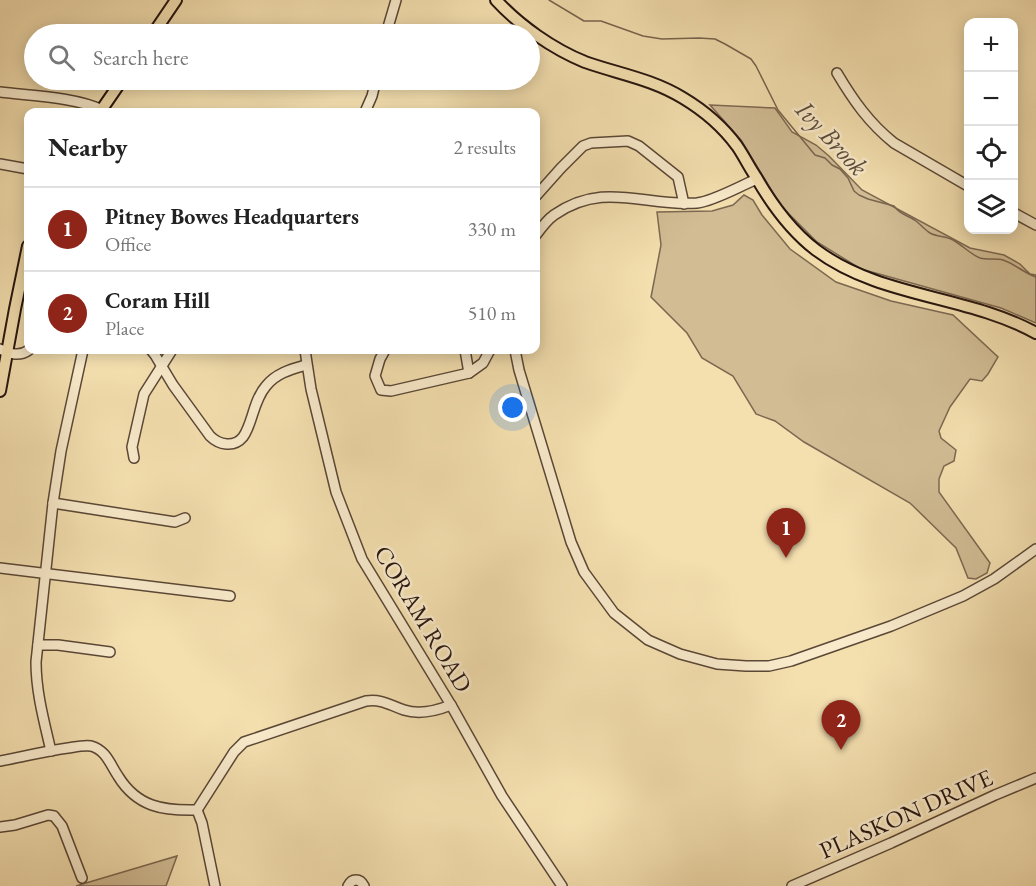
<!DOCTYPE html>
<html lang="en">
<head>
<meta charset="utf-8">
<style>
  :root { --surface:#fff; --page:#f2f2f2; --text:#222; --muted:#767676; --line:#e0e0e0; --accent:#8f2418 }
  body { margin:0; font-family:"EB Garamond",serif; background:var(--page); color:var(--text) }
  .controls { position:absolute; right:18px; top:18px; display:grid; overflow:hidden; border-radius:12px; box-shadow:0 3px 15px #0003 }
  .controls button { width:54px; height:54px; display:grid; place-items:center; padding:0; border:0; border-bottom:2px solid var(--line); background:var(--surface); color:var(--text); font:30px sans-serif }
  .you { position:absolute; left:513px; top:408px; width:21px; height:21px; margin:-15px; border:4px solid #fff; border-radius:50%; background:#1a73e8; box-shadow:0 0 0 9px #1a73e833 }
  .badge { display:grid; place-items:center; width:39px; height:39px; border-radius:50%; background:var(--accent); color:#fff; font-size:20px; font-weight:700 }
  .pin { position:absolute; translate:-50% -50px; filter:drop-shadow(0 2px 3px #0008) }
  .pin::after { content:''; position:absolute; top:32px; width:21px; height:18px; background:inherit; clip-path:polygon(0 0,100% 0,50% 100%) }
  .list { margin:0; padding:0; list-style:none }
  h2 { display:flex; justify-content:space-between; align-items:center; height:78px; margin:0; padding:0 24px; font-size:26px }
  h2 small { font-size:20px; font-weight:400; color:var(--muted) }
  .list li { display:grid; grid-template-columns:39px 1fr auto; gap:18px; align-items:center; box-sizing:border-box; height:84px; padding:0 24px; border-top:2px solid var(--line) }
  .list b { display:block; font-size:22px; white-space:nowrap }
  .list p { margin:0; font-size:20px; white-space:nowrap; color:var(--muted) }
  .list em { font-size:20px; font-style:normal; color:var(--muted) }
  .icon { flex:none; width:33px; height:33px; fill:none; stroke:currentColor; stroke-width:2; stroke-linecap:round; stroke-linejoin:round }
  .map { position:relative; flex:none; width:1036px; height:886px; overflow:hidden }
  .search { position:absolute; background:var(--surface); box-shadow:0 3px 15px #0003; left:24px; top:24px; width:516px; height:66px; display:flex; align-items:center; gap:15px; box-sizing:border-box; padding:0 21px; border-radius:33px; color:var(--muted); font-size:22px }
  .panel { position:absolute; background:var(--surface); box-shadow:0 3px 15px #0003; left:24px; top:108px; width:516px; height:246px; border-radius:12px }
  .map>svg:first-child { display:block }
  .green { fill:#d1bc94; stroke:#7c6851; stroke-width:1.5 }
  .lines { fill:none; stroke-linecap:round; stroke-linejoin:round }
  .stream { stroke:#78644e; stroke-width:1.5 }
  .minor-casing { stroke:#5a4736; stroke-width:12 }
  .major-casing { stroke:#26140e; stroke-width:14 }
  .minor { stroke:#f8eacb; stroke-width:9 }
  .major { stroke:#f4dfaf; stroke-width:10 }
  .labels { text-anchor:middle; stroke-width:5; stroke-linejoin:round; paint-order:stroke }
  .street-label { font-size:24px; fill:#26140e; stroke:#f8eacb }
  .water-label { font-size:26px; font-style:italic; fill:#5c4a38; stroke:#f8eacb }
</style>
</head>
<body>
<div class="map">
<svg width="1036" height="886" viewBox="0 0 1036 886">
  <rect width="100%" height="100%" fill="#f4dfaf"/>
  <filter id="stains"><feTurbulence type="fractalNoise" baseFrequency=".00333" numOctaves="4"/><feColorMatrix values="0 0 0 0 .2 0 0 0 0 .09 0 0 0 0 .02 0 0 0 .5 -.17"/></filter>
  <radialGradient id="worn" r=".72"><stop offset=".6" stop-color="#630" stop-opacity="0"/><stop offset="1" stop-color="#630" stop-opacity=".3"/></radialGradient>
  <g class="green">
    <polygon points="710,105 775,108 792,132 816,145 829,156 862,190 970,248 1004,255 1020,264 1030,274 1036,275 1036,323 1001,308 861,269 817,242 781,206 741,140"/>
    <polygon points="744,195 753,200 762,215 790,249 836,282 891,301 953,315 998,357 988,374 982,381 970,379 950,407 939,431 941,438 956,450 954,461 944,466 939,479 939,492 990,563 987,573 976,579 968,578 956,548 910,503 804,442 775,421 756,414 733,376 702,358 687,333 651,297 661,245 657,212 712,211 733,205"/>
    <polygon points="177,856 166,886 76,886"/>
  </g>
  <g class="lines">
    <path class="stream" d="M549,0l35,21h17l42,15 19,3 37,-1 16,1 10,5 26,15 5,7 22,44 37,45 10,3 7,7 8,4 8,9 6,13 5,4 9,4 26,7c6,9 14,9 22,15 5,4 9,9 14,12 7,4 16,3 23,7 9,5 17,14 27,18 7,2 16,0 23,2 12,4 21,13 33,17"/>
    <g class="minor-casing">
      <g id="minor">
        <polyline points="386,34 396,0"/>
        <path d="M837,73c16,27 32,50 57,70l74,43"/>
        <path d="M0,92c31,4 75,5 102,18"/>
        <polyline points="365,112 372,96 376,80"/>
        <polyline points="0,164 28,169"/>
        <polyline points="536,196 561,168 583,146 591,143 628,141 639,146 678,177 684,204"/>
        <polyline points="1014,213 1036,225"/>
        <path d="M536,235c5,-7 11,-15 18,-20 50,-35 91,-8 143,-12 17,-2 43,-17 60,-24"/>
        <path d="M0,349c11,5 19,8 29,1"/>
        <path d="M151,350l4,5 18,30 37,51c9,9 24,12 33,1 10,-14 10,-36 23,-51 10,-13 26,-17 40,-21"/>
        <polyline points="305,350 311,389 336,492 362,559 451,705 502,796 562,886"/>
        <polyline points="385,350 380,359 375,376 381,390 391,391 469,373 483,363 490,350"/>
        <polyline points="465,350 469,373"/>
        <polyline points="515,350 519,370 571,542 584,572 614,613 648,640 680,654 717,664 746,666 769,666 791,661 891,626 963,596 994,579 1036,549"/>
        <polyline points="134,458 132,447 144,394 172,350"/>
        <polyline points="53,503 175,522 185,518"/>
        <polyline points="0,568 230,596"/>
        <polyline points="38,645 58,645 110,652"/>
        <path d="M51,751c-7,-30 -15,-59 -15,-89l17,-159 8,-52 22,-101"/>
        <path d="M0,761c23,-4 45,-10 68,-13 7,-1 15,-3 23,-2 15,4 19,18 27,30 19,31 45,35 79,34l37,-58 10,-10 122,-41c17,-2 23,4 38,9 16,5 32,1 47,-5"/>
        <polyline points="197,810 202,823 215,886"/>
        <polyline points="0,827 15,825 48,815 54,816 62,826 82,878"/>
        <path d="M348,886c4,-8 12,-8 16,0"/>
        <polyline points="792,886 891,843 995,795 1036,778"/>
      </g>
    </g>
    <g class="major-casing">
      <g id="major">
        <path d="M496,0c24,26 57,49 89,62 34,12 67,17 98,36 20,12 40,29 54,48 7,10 12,21 19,31 16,28 34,53 60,73 64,48 151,45 220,83"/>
        <polyline points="153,34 176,0"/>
        <polyline points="100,112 122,80"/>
        <polyline points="0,391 15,309 28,246"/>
      </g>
    </g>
    <use href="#minor" class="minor"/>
    <use href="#major" class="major"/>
  </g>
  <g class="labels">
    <g class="street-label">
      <text transform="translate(423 619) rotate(59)" y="8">CORAM ROAD</text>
      <text transform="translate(906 814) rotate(-24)" y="8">PLASKON DRIVE</text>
    </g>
    <g class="water-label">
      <text transform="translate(832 138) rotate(47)" y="9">Ivy Brook</text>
    </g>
  </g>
  <rect width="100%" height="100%" filter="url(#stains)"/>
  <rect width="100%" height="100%" fill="url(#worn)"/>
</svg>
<div class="controls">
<button>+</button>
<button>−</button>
<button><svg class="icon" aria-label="locate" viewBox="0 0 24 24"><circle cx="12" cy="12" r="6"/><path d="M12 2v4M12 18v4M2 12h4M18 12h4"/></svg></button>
<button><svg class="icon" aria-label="layers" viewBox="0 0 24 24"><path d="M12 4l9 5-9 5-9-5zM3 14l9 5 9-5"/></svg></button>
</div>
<div class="you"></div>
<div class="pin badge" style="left:786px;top:558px">1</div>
<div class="pin badge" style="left:841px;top:750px">2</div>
<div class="search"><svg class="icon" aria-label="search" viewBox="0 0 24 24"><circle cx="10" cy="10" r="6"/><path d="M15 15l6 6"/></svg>Search here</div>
<section class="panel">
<h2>Nearby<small>2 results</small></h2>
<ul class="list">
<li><span class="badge">1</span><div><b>Pitney Bowes Headquarters</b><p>Office</p></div><em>330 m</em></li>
<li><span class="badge">2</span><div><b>Coram Hill</b><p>Place</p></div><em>510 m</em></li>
</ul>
</section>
</div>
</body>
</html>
